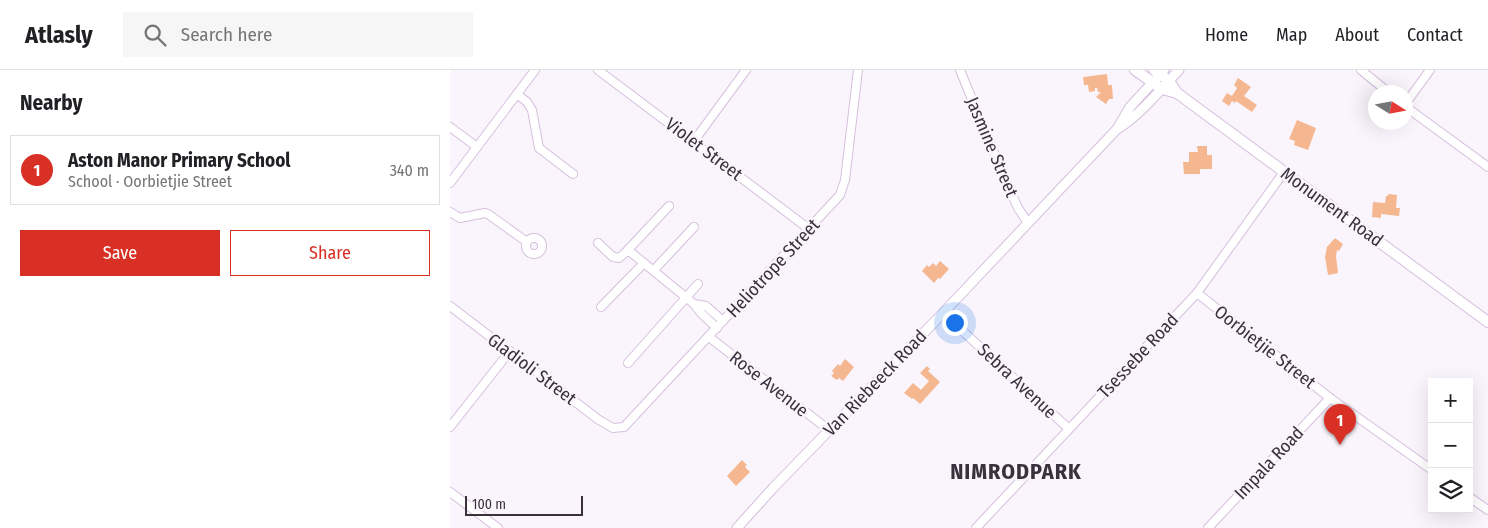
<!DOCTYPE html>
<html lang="en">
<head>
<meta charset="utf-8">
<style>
  :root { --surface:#fff; --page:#f6f6f6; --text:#202124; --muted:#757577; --line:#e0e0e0; --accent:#d93025 }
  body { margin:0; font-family:"Fira Sans Condensed",sans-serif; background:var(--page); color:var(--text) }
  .controls { position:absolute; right:15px; bottom:15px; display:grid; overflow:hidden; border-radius:0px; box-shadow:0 5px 20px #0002 }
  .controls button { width:45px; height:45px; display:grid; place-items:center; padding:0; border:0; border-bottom:1px solid var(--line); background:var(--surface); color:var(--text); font:25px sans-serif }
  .compass { position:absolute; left:918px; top:15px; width:45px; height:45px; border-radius:50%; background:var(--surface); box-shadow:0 5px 20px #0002; rotate:101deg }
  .scale { position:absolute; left:15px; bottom:12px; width:118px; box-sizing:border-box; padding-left:5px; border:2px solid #3a313d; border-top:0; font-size:14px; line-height:18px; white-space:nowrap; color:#3a313d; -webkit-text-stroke:4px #faf5fc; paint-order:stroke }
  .you { position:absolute; left:504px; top:252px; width:18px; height:18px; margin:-12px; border:4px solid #fff; border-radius:50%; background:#1a73e8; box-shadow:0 0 0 8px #1a73e833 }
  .badge { display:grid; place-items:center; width:32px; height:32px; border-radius:50%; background:var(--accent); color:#fff; font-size:16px; font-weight:700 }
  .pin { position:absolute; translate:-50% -41px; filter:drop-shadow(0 1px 2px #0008) }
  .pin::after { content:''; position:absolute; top:26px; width:18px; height:15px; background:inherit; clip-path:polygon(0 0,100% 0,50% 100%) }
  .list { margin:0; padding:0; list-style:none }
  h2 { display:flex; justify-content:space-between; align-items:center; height:65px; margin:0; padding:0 20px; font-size:21px }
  h2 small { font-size:16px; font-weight:400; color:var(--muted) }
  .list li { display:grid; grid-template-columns:32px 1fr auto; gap:15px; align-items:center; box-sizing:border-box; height:70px; margin:0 10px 10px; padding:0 10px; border:1px solid var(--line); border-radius:0px }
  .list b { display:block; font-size:19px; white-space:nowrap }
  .list p { margin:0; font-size:16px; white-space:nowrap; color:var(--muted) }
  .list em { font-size:16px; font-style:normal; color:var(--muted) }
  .actions { display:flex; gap:10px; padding:15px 20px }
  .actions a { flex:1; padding:11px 0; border:1px solid var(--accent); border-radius:0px; text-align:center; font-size:18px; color:var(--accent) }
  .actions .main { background:var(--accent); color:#fff }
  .icon { flex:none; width:28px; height:28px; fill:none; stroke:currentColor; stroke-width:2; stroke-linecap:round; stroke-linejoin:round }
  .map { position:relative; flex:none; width:1038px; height:458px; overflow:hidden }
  header { display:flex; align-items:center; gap:30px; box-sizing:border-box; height:70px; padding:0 25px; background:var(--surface); border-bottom:1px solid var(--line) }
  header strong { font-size:24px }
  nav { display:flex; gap:28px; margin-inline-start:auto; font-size:18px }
  .search { width:350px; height:45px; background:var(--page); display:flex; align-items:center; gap:12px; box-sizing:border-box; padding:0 18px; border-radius:0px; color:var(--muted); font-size:19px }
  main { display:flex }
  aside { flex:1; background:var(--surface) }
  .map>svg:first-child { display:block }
  .building { fill:#f5b790 }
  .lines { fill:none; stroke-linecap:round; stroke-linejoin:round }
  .minor-casing { stroke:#d6bfde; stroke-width:10 }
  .tertiary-casing { stroke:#d6bfde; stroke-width:11 }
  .secondary-casing { stroke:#d6bfde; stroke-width:12 }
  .minor { stroke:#fff; stroke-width:8 }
  .tertiary { stroke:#fff; stroke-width:9 }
  .secondary { stroke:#fff; stroke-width:10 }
  .labels { text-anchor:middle; stroke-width:5; stroke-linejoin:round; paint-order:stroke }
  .street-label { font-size:18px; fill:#3a313d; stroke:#faf5fc }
  .district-label { font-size:22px; font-weight:bold; letter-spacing:1px; fill:#3a313d; stroke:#faf5fc }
</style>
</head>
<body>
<header>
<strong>Atlasly</strong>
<div class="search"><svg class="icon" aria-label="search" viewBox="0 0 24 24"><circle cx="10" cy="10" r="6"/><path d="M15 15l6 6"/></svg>Search here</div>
<nav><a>Home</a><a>Map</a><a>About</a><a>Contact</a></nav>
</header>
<main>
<aside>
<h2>Nearby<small></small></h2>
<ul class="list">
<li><span class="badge">1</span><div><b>Aston Manor Primary School</b><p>School · Oorbietjie Street</p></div><em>340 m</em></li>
</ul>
<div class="actions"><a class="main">Save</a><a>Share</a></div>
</aside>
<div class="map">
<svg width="1038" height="458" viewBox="0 0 1038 458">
  <rect width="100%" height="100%" fill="#faf5fc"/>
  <g class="building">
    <polygon points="657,4 658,15 662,15 663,29 659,29 656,34 646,27 651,22 648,22 647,18 645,18 645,21 639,22 638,15 634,15 633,7"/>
    <polygon points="788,8 801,17 794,26 807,35 802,42 786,31 785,33 782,31 779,36 772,31 777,23 782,26 787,18 784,15"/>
    <polygon points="847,50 866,58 858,80 844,75 845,71 839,69"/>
    <polygon points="747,76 757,76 757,85 762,85 762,99 750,99 750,104 734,104 733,92 739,92 739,82 748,82"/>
    <polygon points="938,124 947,125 946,138 950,138 949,146 931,144 931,148 922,147 923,132 935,133 936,126 938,126"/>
    <polygon points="885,168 893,174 889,181 887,180 886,186 888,203 878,205 875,187 877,177"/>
    <polygon points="490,191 499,199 490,209 488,208 484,213 472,201 477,195 479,197 483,193 486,196"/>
    <polygon points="395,289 404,297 393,311 389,308 387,310 381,306 384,303 382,301 388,294 390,296"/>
    <polygon points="477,296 480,299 478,301 490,312 470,334 463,328 462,329 454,323 463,313 471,320 479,311 470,303"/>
    <polygon points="292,390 297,395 295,397 300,402 286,416 277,406"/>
  </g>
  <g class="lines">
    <g class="minor-casing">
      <g id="minor">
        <polyline points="148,0 359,159"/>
        <polyline points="510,0 554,107 568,138 578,153"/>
        <polyline points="911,0 938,22"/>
        <polyline points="67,24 77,32 82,40 89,78 123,104"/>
        <polyline points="956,33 980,0"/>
        <polyline points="956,37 1038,97"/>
        <polyline points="0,57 27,77"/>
        <polyline points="244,71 296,0"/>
        <polyline points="0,113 85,0"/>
        <polyline points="0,142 10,148 35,143 38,144 77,172"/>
        <circle cx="84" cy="176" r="8"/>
        <polyline points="148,173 163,187 169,188 175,183 219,136"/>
        <polyline points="178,180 244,234 251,243 267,258"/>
        <polyline points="204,200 244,157"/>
        <polyline points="747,223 880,328 982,400"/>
        <polyline points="244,234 256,236 273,251"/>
        <polyline points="0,236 149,350 163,358 174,357 390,125 395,110 408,0"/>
        <polyline points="151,237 194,193"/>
        <polyline points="493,243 619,359"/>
        <polyline points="259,267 379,360"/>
        <polyline points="178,293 248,214"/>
        <polyline points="0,357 60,281"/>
        <polyline points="0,422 48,458"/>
        <polyline points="1019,427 1038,440"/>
        <polyline points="526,458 747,223 834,102"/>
        <polyline points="758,458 880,328"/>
      </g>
    </g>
    <g class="tertiary-casing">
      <g id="tertiary">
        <path d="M669,58c23,-15 41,-38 60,-58"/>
        <polyline points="287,458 323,418 493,243 667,59 680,37 714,0"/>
      </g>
    </g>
    <g class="secondary-casing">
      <g id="secondary">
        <polyline points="685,0 712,19 727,23"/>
        <polyline points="704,0 719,11 727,23 1038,252"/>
      </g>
    </g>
    <use href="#minor" class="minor"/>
    <use href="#tertiary" class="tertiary"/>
    <use href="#secondary" class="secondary"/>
  </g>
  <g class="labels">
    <g class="street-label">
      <text transform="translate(542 77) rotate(67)" y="6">Jasmine Street</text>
      <text transform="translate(254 79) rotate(37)" y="6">Violet Street</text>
      <text transform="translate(882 137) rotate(36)" y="6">Monument Road</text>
      <text transform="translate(323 198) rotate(-47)" y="6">Heliotrope Street</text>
      <text transform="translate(815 277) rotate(38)" y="6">Oorbietjie Street</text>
      <text transform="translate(688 286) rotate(-47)" y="6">Tsessebe Road</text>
      <text transform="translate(82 299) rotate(37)" y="6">Gladioli Street</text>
      <text transform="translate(567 311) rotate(43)" y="6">Sebra Avenue</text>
      <text transform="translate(425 313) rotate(-46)" y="6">Van Riebeeck Road</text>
      <text transform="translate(319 314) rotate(38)" y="6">Rose Avenue</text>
      <text transform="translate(819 393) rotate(-47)" y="6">Impala Road</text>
    </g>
    <g class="district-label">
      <text x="566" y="409">NIMRODPARK</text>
    </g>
  </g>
</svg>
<div class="controls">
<button>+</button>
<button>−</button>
<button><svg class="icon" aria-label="layers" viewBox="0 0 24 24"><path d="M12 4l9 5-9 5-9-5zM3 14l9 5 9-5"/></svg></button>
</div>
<svg class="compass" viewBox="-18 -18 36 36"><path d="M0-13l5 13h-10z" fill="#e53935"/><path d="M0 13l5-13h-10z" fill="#757577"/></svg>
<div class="scale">100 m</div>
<div class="you"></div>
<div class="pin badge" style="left:890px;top:375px">1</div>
</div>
</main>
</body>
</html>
